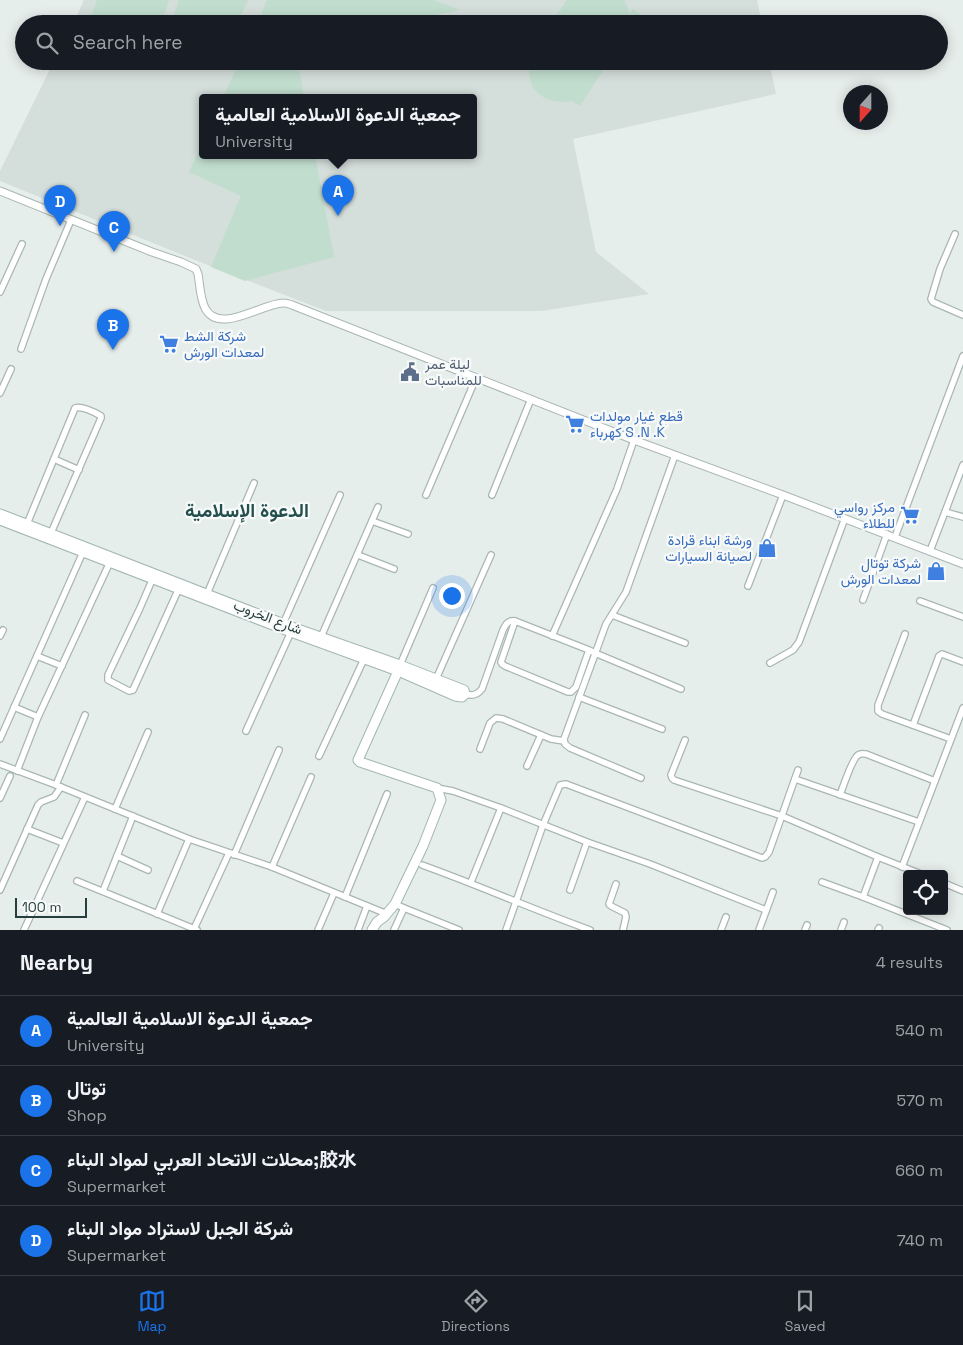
<!DOCTYPE html>
<html lang="en">
<head>
<meta charset="utf-8">
<style>
  :root { --surface:#171b24; --page:#242831; --text:#f1f3f6; --muted:#9ea1a6; --line:#363941; --accent:#1a73e8 }
  body { margin:0; font-family:"Space Grotesk",Vazirmatn,"Noto Sans SC",sans-serif; background:var(--page); color:var(--text) }
  .controls { position:absolute; right:15px; bottom:15px; display:grid; overflow:hidden; border-radius:5px; box-shadow:0 2px 12px #0003 }
  .controls button { width:45px; height:45px; display:grid; place-items:center; padding:0; border:0; border-bottom:1px solid var(--line); background:var(--surface); color:var(--text); font:25px sans-serif }
  .compass { position:absolute; left:843px; top:85px; width:45px; height:45px; border-radius:50%; background:var(--surface); box-shadow:0 2px 12px #0003; rotate:201deg }
  .scale { position:absolute; left:15px; bottom:12px; width:72px; box-sizing:border-box; padding-left:5px; border:2px solid #263f3e; border-top:0; font-size:14px; line-height:18px; white-space:nowrap; color:#263f3e; -webkit-text-stroke:4px #f7faf9; paint-order:stroke }
  .you { position:absolute; left:451px; top:595px; width:18px; height:18px; margin:-12px; border:4px solid #fff; border-radius:50%; background:#1a73e8; box-shadow:0 0 0 8px #1a73e833 }
  .badge { display:grid; place-items:center; width:32px; height:32px; border-radius:50%; background:var(--accent); color:#fff; font-size:16px; font-weight:700 }
  .pin { position:absolute; translate:-50% -41px; filter:drop-shadow(0 1px 2px #0008) }
  .pin::after { content:''; position:absolute; top:26px; width:18px; height:15px; background:inherit; clip-path:polygon(0 0,100% 0,50% 100%) }
  .popup { position:absolute; left:199px; top:94px; width:278px; height:65px; box-sizing:border-box; display:grid; place-content:center; border-radius:5px; background:var(--surface); filter:drop-shadow(0 1px 4px #0005); font-size:16px; white-space:nowrap; color:var(--muted) }
  .popup b { font-size:19px; color:var(--text) }
  .popup::after { content:''; position:absolute; left:50%; top:100%; margin-left:-10px; border:10px solid transparent; border-top-color:var(--surface) }
  .list { margin:0; padding:0; list-style:none }
  h2 { display:flex; justify-content:space-between; align-items:center; height:65px; margin:0; padding:0 20px; font-size:21px }
  h2 small { font-size:16px; font-weight:400; color:var(--muted) }
  .list li { display:grid; grid-template-columns:32px 1fr auto; gap:15px; align-items:center; box-sizing:border-box; height:70px; padding:0 20px; border-top:1px solid var(--line) }
  .list b { display:block; font-size:19px; white-space:nowrap }
  .list p { margin:0; font-size:16px; white-space:nowrap; color:var(--muted) }
  .list em { font-size:16px; font-style:normal; color:var(--muted) }
  .icon { flex:none; width:28px; height:28px; fill:none; stroke:currentColor; stroke-width:2; stroke-linecap:round; stroke-linejoin:round }
  .map { position:relative; flex:none; width:963px; height:930px; overflow:hidden }
  .search { position:absolute; background:var(--surface); box-shadow:0 2px 12px #0003; left:15px; right:15px; top:15px; height:55px; display:flex; align-items:center; gap:12px; box-sizing:border-box; padding:0 18px; border-radius:28px; color:var(--muted); font-size:19px }
  .sheet { height:345px; background:var(--surface) }
  nav { display:flex; justify-content:space-around; align-items:center; box-sizing:border-box; height:70px; border-top:1px solid var(--line); background:var(--surface); font-size:14px; color:var(--muted) }
  nav a { display:grid; justify-items:center; gap:2px }
  nav .on { color:var(--accent) }
  .map>svg:first-child { display:block }
  .built { fill:#d4dedb; fill-rule:evenodd }
  .green { fill:#c1ddce }
  .lines { fill:none; stroke-linecap:round; stroke-linejoin:round }
  .minor-casing { stroke:#a9b6b4; stroke-width:8 }
  .tertiary-casing { stroke:#a9b6b4; stroke-width:9 }
  .secondary-casing { stroke:#a2b6b4; stroke-width:11 }
  .minor { stroke:#fff; stroke-width:5.5 }
  .tertiary { stroke:#fff; stroke-width:7 }
  .secondary { stroke:#fff; stroke-width:9 }
  .labels { text-anchor:middle; stroke-width:4.5; stroke-linejoin:round; paint-order:stroke }
  .shop-label { font-size:14px; fill:#366cbe; stroke:#f7faf9; text-anchor:end }
  .service-label { font-size:14px; fill:#4e5e75; stroke:#f7faf9; text-anchor:start }
  .street-label { font-size:14px; fill:#263f3e; stroke:#f7faf9 }
  .district-label { font-size:19px; font-weight:bold; fill:#23504f; stroke:#f7faf9 }
</style>
</head>
<body>
<div class="map">
<svg width="963" height="930" viewBox="0 0 963 930">
  <rect width="100%" height="100%" fill="#e6eeec"/>
  <g class="built">
    <polygon points="84,0 757,0 762,24 73,24"/>
    <path d="M54,61h715l7,33 -203,45 23,113 53,42 -107,17h-216l-131,-51 -195,-79v-10zM203,97h270v58h-270z"/>
  </g>
  <g class="green">
    <polygon points="97,0 169,0 161,24 94,24 92,14"/>
    <polygon points="179,0 248,0 237,24 171,24"/>
    <polygon points="267,0 433,0 460,10 389,24 257,24"/>
    <polygon points="567,0 624,0 629,11 629,14 633,9 641,15 635,24 551,24"/>
    <polygon points="240,61 301,61 299,68 304,97 223,97"/>
    <path d="M530,61h79l-29,45 -8,-5c-27,4 -48,-10 -42,-40z"/>
    <polygon points="203,142 203,155 315,155 334,257 245,281 211,267 241,196 189,172"/>
  </g>
  <g class="lines">
    <g class="minor-casing">
      <g id="minor">
        <polyline points="955,234 940,269 931,299 933,302 963,315"/>
        <polyline points="0,292 22,244"/>
        <polyline points="21,349 46,279 71,220"/>
        <polyline points="0,393 11,369"/>
        <polyline points="54,459 79,470"/>
        <polyline points="426,495 476,378"/>
        <polyline points="492,495 531,399"/>
        <polyline points="945,512 963,517"/>
        <polyline points="372,521 408,534"/>
        <path d="M27,524l48,-116c7,-2 19,4 26,8v2l-50,115"/>
        <polyline points="895,537 963,356"/>
        <polyline points="930,551 963,465"/>
        <polyline points="358,555 394,569"/>
        <polyline points="153,578 140,608 108,675 108,680 129,691 133,690 180,586"/>
        <polyline points="748,586 783,495"/>
        <polyline points="207,594 254,483"/>
        <polyline points="863,600 887,534"/>
        <polyline points="920,601 963,617"/>
        <polyline points="612,615 685,643"/>
        <polyline points="283,624 340,495"/>
        <polyline points="905,634 878,705 878,711 882,714 951,739"/>
        <polyline points="0,636 3,630"/>
        <polyline points="552,636 617,489 634,440"/>
        <polyline points="321,637 378,507"/>
        <polyline points="589,650 576,687 571,692 568,692 505,666 502,664 501,662 515,621 589,650 595,653 681,689"/>
        <polyline points="37,656 62,666"/>
        <polyline points="770,663 793,650 799,642 845,518"/>
        <polyline points="400,665 433,588"/>
        <polyline points="436,679 491,555"/>
        <path d="M465,694c8,2 12,1 17,-5l21,-59c3,-6 5,-10 12,-9"/>
        <polyline points="579,697 662,729"/>
        <polyline points="14,707 38,717"/>
        <polyline points="913,725 939,656 942,654 963,662"/>
        <polyline points="246,731 291,632"/>
        <polyline points="0,739 83,552"/>
        <polyline points="685,740 671,775 672,778 674,780 782,816 878,857 921,874"/>
        <polyline points="480,749 490,723 496,718 503,719 551,739 564,741"/>
        <polyline points="319,756 364,659"/>
        <polyline points="0,764 56,785 189,839 272,867 387,914"/>
        <polyline points="527,766 541,735"/>
        <polyline points="17,771 38,717 110,562"/>
        <polyline points="641,778 570,748 565,744 564,739 606,624 626,592 675,455"/>
        <polyline points="795,779 919,822"/>
        <polyline points="56,785 85,715"/>
        <polyline points="437,788 453,791 501,808 587,842 650,864 766,910"/>
        <path d="M840,795c3,-8 12,-36 18,-40 3,-2 5,-1 8,-1l69,27"/>
        <polyline points="0,798 10,776"/>
        <polyline points="115,809 148,732"/>
        <polyline points="27,829 63,843"/>
        <polyline points="234,855 279,750"/>
        <polyline points="117,856 148,870"/>
        <path d="M422,865c56,20 112,45 168,65"/>
        <polyline points="272,867 311,777"/>
        <polyline points="902,867 963,708"/>
        <polyline points="77,881 197,930"/>
        <polyline points="471,882 501,808"/>
        <polyline points="822,882 863,897 878,857"/>
        <polyline points="944,883 963,891"/>
        <polyline points="616,884 609,904 611,906 625,913 626,917 623,930"/>
        <polyline points="0,890 38,805 41,802 54,797 61,787"/>
        <polyline points="570,890 587,842"/>
        <polyline points="103,891 133,816"/>
        <polyline points="345,897 387,794"/>
        <polyline points="863,897 947,930"/>
        <polyline points="395,904 404,908 459,930"/>
        <polyline points="157,914 189,839"/>
        <polyline points="194,929 229,853"/>
        <polyline points="24,930 85,797"/>
        <polyline points="318,930 334,893"/>
        <polyline points="358,930 367,906"/>
        <polyline points="394,930 404,908"/>
        <polyline points="506,930 543,825 560,785 566,784 762,858 765,857 769,852 798,770"/>
        <polyline points="721,930 726,917"/>
        <polyline points="759,930 773,892"/>
        <polyline points="805,930 807,925"/>
        <polyline points="841,930 844,922"/>
        <polyline points="878,930 879,928"/>
      </g>
    </g>
    <g class="tertiary-casing">
      <path id="tertiary" d="M0,191l152,61 29,10 15,7 2,5c2,11 2,24 7,34 14,28 59,-6 79,-5 3,0 5,1 8,2l342,135 149,55 180,69"/>
    </g>
    <g class="secondary-casing">
      <g id="secondary">
        <polyline points="0,514 289,626 400,665 464,690 465,694 462,697 455,696 398,671 291,632 0,520"/>
        <polyline points="372,930 377,922 384,917 395,904 423,846 441,800 437,788 360,762 358,760 398,671"/>
      </g>
    </g>
    <use href="#minor" class="minor"/>
    <use href="#tertiary" class="tertiary"/>
    <use href="#secondary" class="secondary"/>
  </g>
  <defs>
    <g id="supermarket-bare" transform="scale(1.5)"><path d="M-6-5.5h2.5l.6 2H6L4.5 2H-2.5L-4.4-4H-6ZM-1.5 3.2a1.3 1.3 0 1 0 .1 0ZM3 3.2a1.3 1.3 0 1 0 .1 0Z" fill="#3f7fe0" stroke="#f7faf9" stroke-width="2.5" paint-order="stroke"/></g>
    <g id="civic-bare" transform="scale(1.5)"><path d="M-.6-6.5H3V-4.5H.6V-3L4-1V1h2V6H-6V1h2V-1L-.6-3ZM-1.2 2.5V6h2.4V2.5Z" fill="#5c6f8a" stroke="#f7faf9" stroke-width="2.5" paint-order="stroke"/></g>
    <g id="shop-bare" transform="scale(1.5)"><path d="M-5-2.5h2.3a2.7 3.5 0 0 1 5.4 0H5L5.5 6h-11ZM-1.5-2.5h3a1.5 2.3 0 0 0-3 0Z" fill="#3f7fe0" stroke="#f7faf9" stroke-width="2.5" paint-order="stroke"/></g>
  </defs>
  <g fill-rule="evenodd">
    <use href="#supermarket-bare" x="169" y="344"/>
    <use href="#civic-bare" x="410" y="372"/>
    <use href="#supermarket-bare" x="575" y="424"/>
    <use href="#supermarket-bare" x="910" y="515"/>
    <use href="#shop-bare" x="767" y="548"/>
    <use href="#shop-bare" x="936" y="571"/>
  </g>
  <g class="labels">
    <g class="shop-label">
      <text x="184" y="341" text-anchor="start">شركة الشط<tspan x="184" dy="16">لمعدات الورش</tspan></text>
      <text x="590" y="421" text-anchor="start">قطع غيار مولدات<tspan x="590" dy="16">كهرباء S .N .K</tspan></text>
      <text x="895" y="512">مركز رواسي<tspan x="895" dy="16">للطلاء</tspan></text>
      <text x="752" y="545">ورشة ابناء قرادة<tspan x="752" dy="16">لصيانة السيارات</tspan></text>
      <text x="921" y="568">شركة توتال<tspan x="921" dy="16">لمعدات الورش</tspan></text>
    </g>
    <g class="service-label">
      <text x="425" y="369">ليلة عمر<tspan x="425" dy="16">للمناسبات</tspan></text>
    </g>
    <g class="street-label">
      <text transform="translate(268 617) rotate(21)" y="5">شارع الخروب</text>
    </g>
    <g class="district-label">
      <text x="247" y="517">الدعوة الإسلامية</text>
    </g>
  </g>
</svg>
<div class="controls">
<button><svg class="icon" aria-label="locate" viewBox="0 0 24 24"><circle cx="12" cy="12" r="6"/><path d="M12 2v4M12 18v4M2 12h4M18 12h4"/></svg></button>
</div>
<svg class="compass" viewBox="-18 -18 36 36"><path d="M0-13l5 13h-10z" fill="#e53935"/><path d="M0 13l5-13h-10z" fill="#9ea1a6"/></svg>
<div class="scale">100 m</div>
<div class="you"></div>
<div class="pin badge" style="left:338px;top:216px">A</div>
<div class="popup"><b>جمعية الدعوة الاسلامية العالمية</b>University</div>
<div class="pin badge" style="left:113px;top:350px">B</div>
<div class="pin badge" style="left:114px;top:252px">C</div>
<div class="pin badge" style="left:60px;top:226px">D</div>
<div class="search"><svg class="icon" aria-label="search" viewBox="0 0 24 24"><circle cx="10" cy="10" r="6"/><path d="M15 15l6 6"/></svg>Search here</div>
</div>
<section class="sheet">
<h2>Nearby<small>4 results</small></h2>
<ul class="list">
<li><span class="badge">A</span><div><b>جمعية الدعوة الاسلامية العالمية</b><p>University</p></div><em>540 m</em></li>
<li><span class="badge">B</span><div><b>توتال</b><p>Shop</p></div><em>570 m</em></li>
<li><span class="badge">C</span><div><b>محلات الاتحاد العربي لمواد البناء;胶水</b><p>Supermarket</p></div><em>660 m</em></li>
<li><span class="badge">D</span><div><b>شركة الجبل لاستراد مواد البناء</b><p>Supermarket</p></div><em>740 m</em></li>
</ul>
</section>
<nav>
<a class="on"><svg class="icon" aria-label="map" viewBox="0 0 24 24"><path d="M3 6l6-2 6 2 6-2v14l-6 2-6-2-6 2zM9 4v14M15 6v14"/></svg>Map</a>
<a><svg class="icon" aria-label="directions" viewBox="0 0 24 24"><path d="M12 3l9 9-9 9-9-9zM9 14v-3h6M13 9l2 2-2 2"/></svg>Directions</a>
<a><svg class="icon" aria-label="saved" viewBox="0 0 24 24"><path d="M7 4h10v16l-5-4-5 4z"/></svg>Saved</a>
</nav>
</body>
</html>
